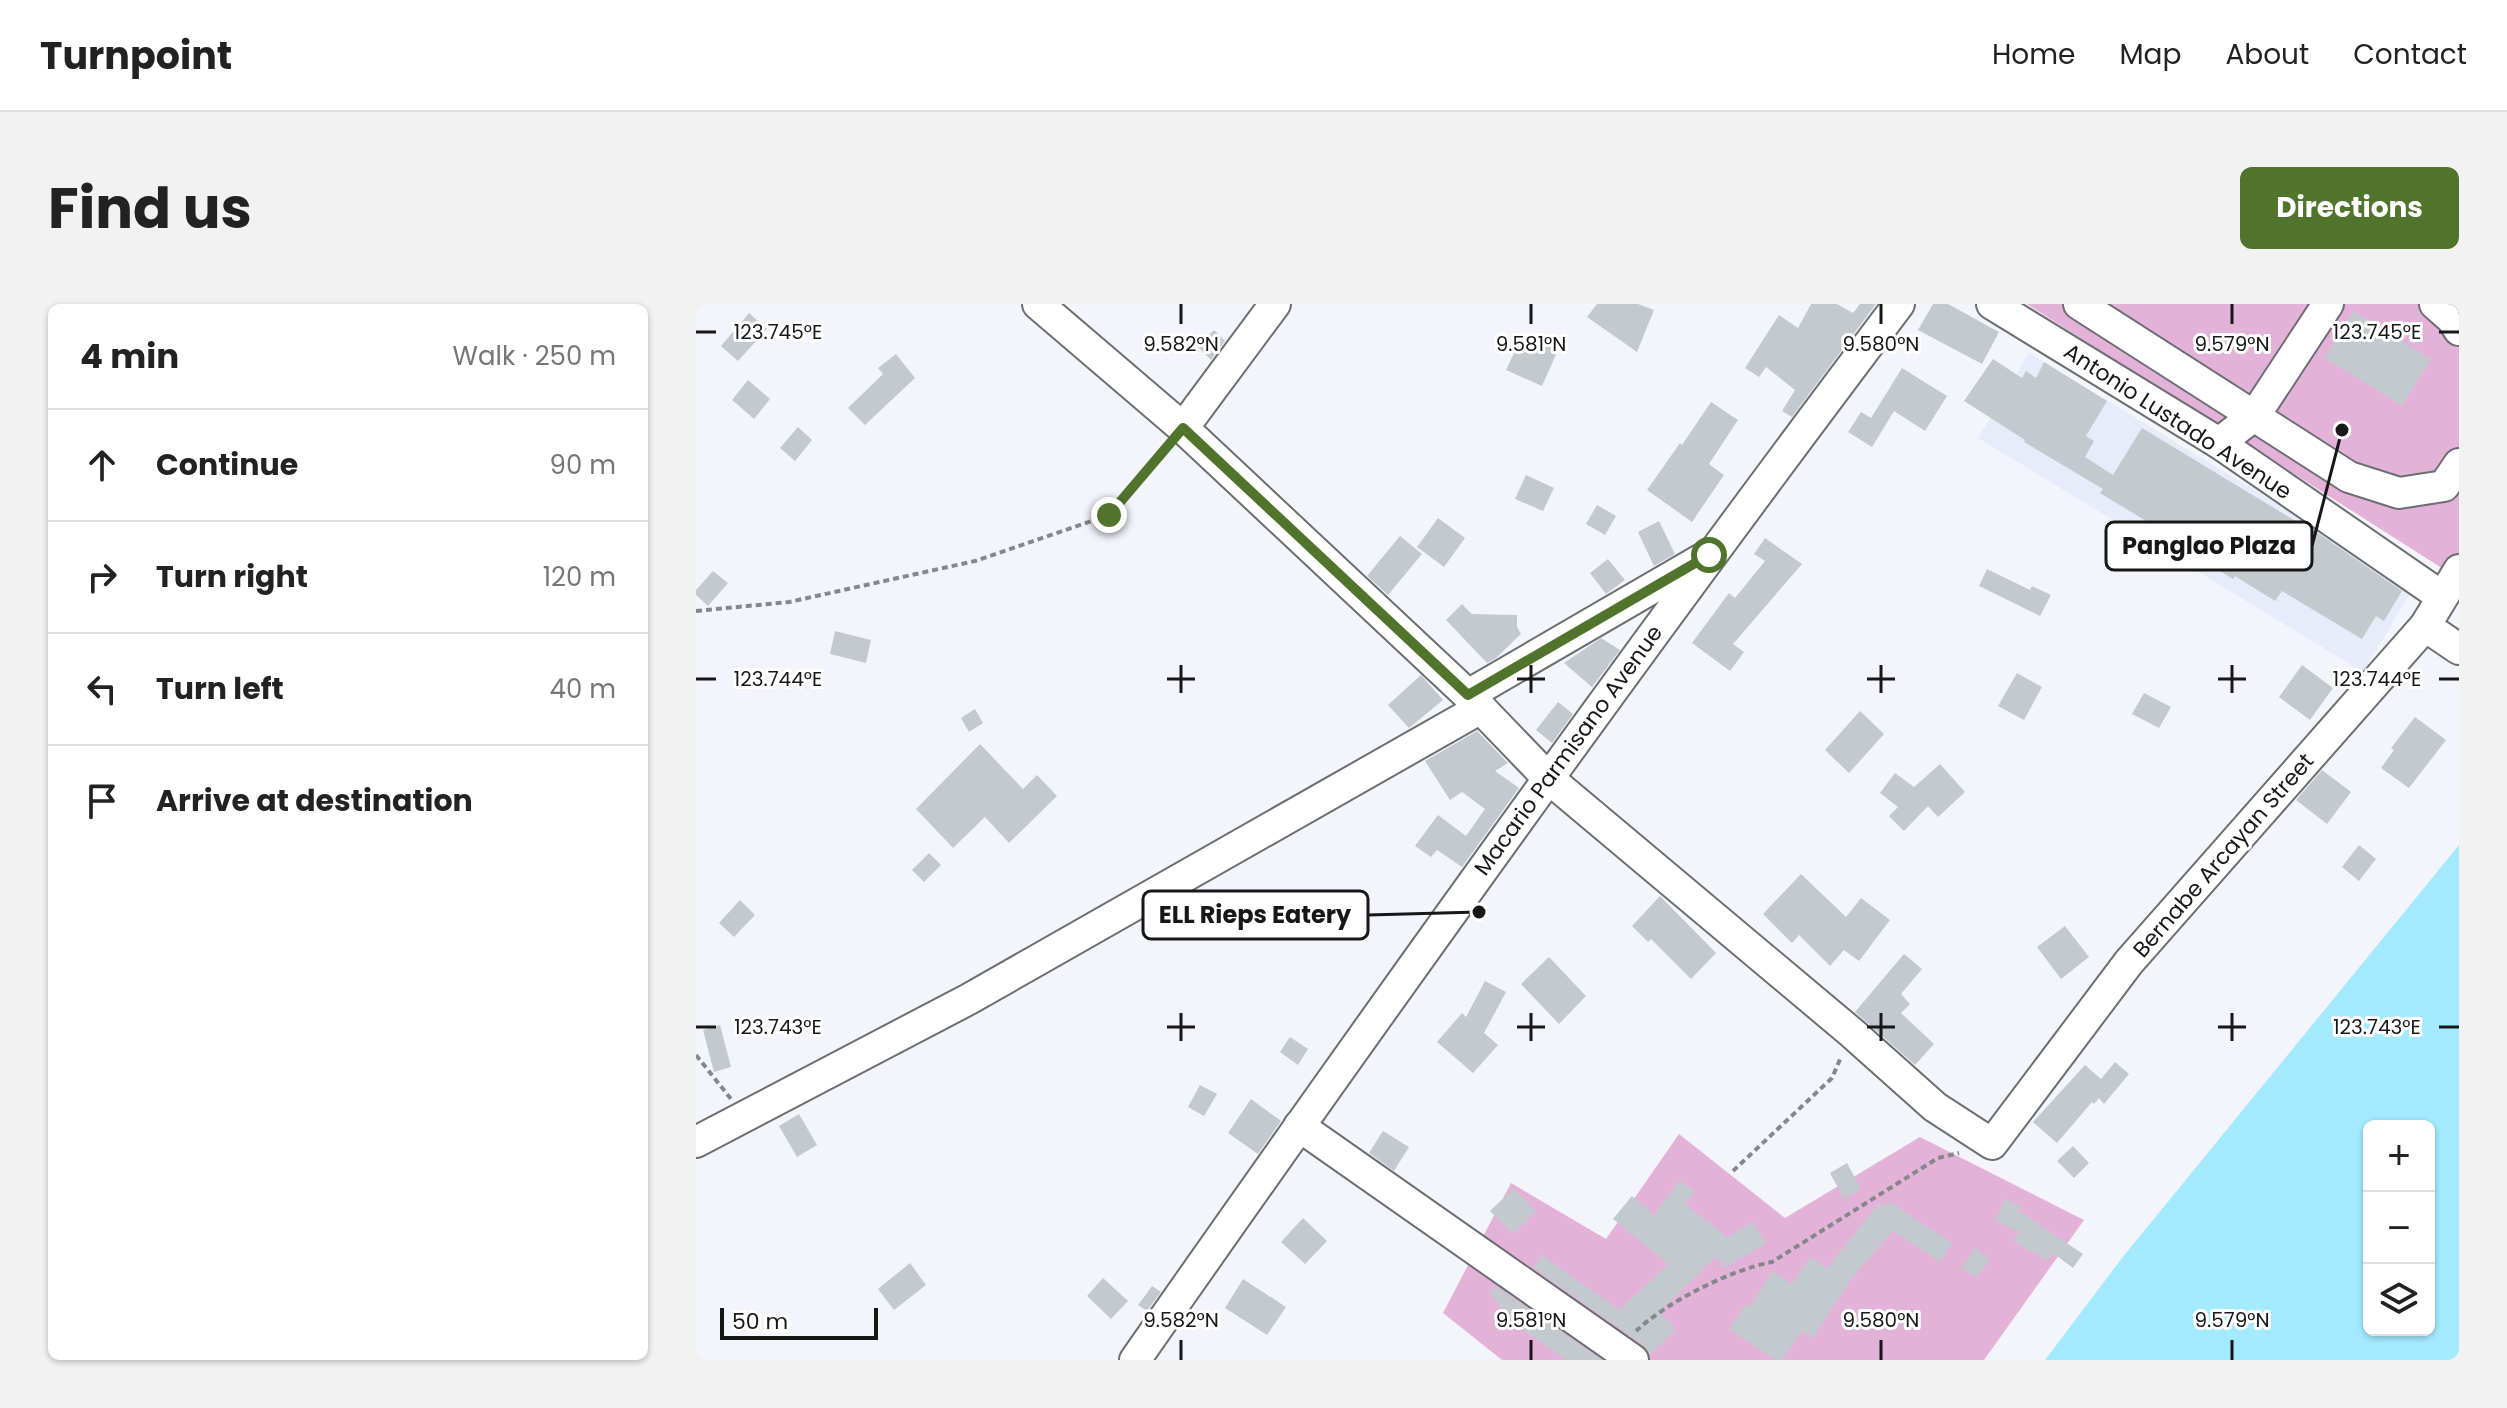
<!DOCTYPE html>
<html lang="en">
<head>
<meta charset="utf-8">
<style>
  :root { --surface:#fff; --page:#f2f2f2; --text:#222; --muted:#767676; --line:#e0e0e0; --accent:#51742d }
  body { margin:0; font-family:Poppins,sans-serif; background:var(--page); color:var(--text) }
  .controls { position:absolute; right:24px; bottom:24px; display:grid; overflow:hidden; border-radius:12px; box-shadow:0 2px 6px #0004 }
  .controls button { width:72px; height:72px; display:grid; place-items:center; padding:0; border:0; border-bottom:2px solid var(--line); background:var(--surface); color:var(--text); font:40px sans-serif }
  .scale { position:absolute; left:24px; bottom:20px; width:158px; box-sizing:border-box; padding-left:8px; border:4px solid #161719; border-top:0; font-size:22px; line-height:28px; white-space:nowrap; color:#161719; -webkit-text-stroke:6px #fff; paint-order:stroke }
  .stop { position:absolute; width:24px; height:24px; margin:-18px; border:6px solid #51742d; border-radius:50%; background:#fff }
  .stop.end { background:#51742d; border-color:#fff; box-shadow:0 2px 8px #0008 }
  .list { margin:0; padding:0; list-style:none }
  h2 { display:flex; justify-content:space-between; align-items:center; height:104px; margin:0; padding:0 32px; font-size:34px }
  h2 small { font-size:26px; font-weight:400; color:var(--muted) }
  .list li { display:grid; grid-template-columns:52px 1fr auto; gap:24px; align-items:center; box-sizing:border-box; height:112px; padding:0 32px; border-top:2px solid var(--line) }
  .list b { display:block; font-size:30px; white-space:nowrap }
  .list em { font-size:26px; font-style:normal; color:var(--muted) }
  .icon { flex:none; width:44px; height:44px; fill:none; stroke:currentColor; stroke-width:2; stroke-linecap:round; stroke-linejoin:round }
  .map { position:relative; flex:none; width:1763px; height:1056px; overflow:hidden; border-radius:12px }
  header { display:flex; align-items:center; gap:48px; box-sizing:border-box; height:112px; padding:0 40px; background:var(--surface); border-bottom:2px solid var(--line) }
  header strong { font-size:38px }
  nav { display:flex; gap:44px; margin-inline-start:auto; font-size:28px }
  .intro { display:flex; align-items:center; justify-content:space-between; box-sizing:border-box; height:192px; padding:0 48px }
  h1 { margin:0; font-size:56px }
  .button { padding:20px 36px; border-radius:12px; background:var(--accent); color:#fff; font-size:28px; font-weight:700 }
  main { display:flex; gap:48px; padding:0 48px }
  aside { flex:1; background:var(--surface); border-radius:12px; box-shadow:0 2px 6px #0004 }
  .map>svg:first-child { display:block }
  .built { fill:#e8ebf9 }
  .green { fill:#e3b2d8 }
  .water { fill:#a4eaff; fill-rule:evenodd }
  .building { fill:#c4c9ce }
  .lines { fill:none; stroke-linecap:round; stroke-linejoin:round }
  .minor-casing { stroke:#6c6e73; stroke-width:34 }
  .path { stroke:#86878b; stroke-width:4; stroke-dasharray:6 4; stroke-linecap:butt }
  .minor { stroke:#fff; stroke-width:30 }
  .route { stroke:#51742d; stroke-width:10 }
  .ticks { fill:none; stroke:#161719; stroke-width:3 }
  .labels { text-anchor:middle; stroke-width:6; stroke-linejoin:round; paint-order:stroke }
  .street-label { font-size:22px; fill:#161719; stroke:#fff }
  .ticks-label { font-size:20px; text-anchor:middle; fill:#161719; stroke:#fff; stroke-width:6; stroke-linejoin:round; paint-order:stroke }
  .leader { fill:none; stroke:#161719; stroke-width:3 }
  .callout-dot { fill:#161719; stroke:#fff; stroke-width:3 }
  .callout { fill:#fff; stroke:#161719; stroke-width:3 }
  .callout-label { font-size:24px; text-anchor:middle; font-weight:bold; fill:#161719 }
</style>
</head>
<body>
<header>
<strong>Turnpoint</strong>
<nav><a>Home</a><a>Map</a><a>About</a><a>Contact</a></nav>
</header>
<div class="intro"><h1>Find us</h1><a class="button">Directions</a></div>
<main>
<aside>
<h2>4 min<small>Walk · 250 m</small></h2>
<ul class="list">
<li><svg class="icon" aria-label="ahead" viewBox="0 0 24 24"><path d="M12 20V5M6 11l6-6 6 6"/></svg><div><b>Continue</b></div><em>90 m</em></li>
<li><svg class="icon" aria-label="right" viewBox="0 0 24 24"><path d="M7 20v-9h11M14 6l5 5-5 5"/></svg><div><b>Turn right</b></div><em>120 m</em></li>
<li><svg class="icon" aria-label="left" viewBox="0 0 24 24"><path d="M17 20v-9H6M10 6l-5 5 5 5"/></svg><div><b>Turn left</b></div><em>40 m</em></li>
<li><svg class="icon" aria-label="arrive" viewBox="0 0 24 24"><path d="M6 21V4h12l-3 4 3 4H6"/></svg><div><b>Arrive at destination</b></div></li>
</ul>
</aside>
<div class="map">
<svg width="1763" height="1056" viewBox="0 0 1763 1056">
  <rect width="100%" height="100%" fill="#f4f5fc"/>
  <polygon class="built" points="1333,49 1718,283 1667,368 1282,134"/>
  <g class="green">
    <polygon points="1331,0 1763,0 1763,253 1752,268"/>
    <polygon points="983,830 1089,914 1224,833 1388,916 1288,1056 806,1056 747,1009 815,879 910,935"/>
  </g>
  <path class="water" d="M1763,541v515h-414l77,-102zM1673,822h60v204h-60z"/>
  <g class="building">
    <polygon points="901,0 942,0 958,6 941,48 891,13"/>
    <polygon points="1115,0 1141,0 1157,9 1164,0 1180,0 1096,113 1086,107 1099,86 1070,63 1063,73 1049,64 1083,11 1102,24"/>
    <polygon points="1237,0 1252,0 1303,28 1286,60 1222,26"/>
    <polygon points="1657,7 1735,55 1706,102 1629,54"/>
    <polygon points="53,9 71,25 42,57 25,42"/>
    <polygon points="518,26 529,37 515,56 501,42"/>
    <polygon points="827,30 862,46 846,82 810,66"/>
    <polygon points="200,50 219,74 169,121 152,104 187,70 182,64"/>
    <polygon points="1297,55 1326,74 1330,67 1340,74 1348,58 1411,97 1390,132 1398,137 1389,153 1417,171 1446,124 1601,218 1603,216 1706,287 1688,317 1680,312 1666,335 1586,287 1579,297 1539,272 1537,275 1468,233 1470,229 1404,189 1407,185 1328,138 1329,136 1268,97"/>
    <polygon points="1206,64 1251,92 1229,127 1198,107 1176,143 1152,128 1165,108 1175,114"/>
    <polygon points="52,76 74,95 58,115 36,96"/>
    <polygon points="1015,98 1042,116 1013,160 1028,171 996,218 951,186 984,139 986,141"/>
    <polygon points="102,123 116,136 99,157 84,144"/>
    <polygon points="830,171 858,184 847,207 819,195"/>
    <polygon points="901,201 920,212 909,231 890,220"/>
    <polygon points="742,214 769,234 748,263 721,243"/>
    <polygon points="963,217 979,250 958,262 942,228"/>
    <polygon points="704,232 726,250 692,291 671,272"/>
    <polygon points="1069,234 1106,260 1037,340 1048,348 1034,367 996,339 1033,289 1039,294 1069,257 1058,250"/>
    <polygon points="912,255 929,276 910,290 894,269"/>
    <polygon points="1291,265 1334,286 1336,282 1355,291 1344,312 1283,282"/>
    <polygon points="17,267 32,279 12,302 0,291 0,286"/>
    <polygon points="766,300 776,310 821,311 821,323 825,330 800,354 791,359 750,316"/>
    <polygon points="139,327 175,336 170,359 134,350"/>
    <polygon points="905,334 924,346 896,383 868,359"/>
    <polygon points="1606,361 1637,384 1614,416 1583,393"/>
    <polygon points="1321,369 1346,383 1328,416 1302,402"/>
    <polygon points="725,371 747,396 713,424 692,401"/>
    <polygon points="1448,389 1475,403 1463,424 1436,410"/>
    <polygon points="862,398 877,410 856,439 840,426"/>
    <polygon points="279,405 287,419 273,428 265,414"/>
    <polygon points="1164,407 1188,430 1153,469 1129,446"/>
    <polygon points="1719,413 1750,436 1713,484 1685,464 1698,446 1695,444"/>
    <polygon points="781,427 812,459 799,467 823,484 766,563 741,546 735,553 719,542 742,511 770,532 789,505 766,488 754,496 729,457"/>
    <polygon points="284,440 327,485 341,471 361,492 313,539 289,513 257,544 220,505"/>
    <polygon points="1244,460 1269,488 1242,513 1232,502 1208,527 1193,512 1202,503 1184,489 1199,469 1218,483"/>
    <polygon points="1626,466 1655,488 1631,520 1600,496"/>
    <polygon points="1663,541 1680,555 1663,577 1646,563"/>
    <polygon points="233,549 245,561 228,578 216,566"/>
    <polygon points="1105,570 1150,613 1165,594 1194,616 1163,657 1148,646 1134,662 1103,631 1096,639 1067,610"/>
    <polygon points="964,592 1020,649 995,675 955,635 952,638 936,622"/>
    <polygon points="44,596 59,611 38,633 23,619"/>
    <polygon points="1369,622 1393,653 1365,675 1341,643"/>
    <polygon points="1208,650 1226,665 1205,690 1214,700 1205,709 1238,740 1219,761 1159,708"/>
    <polygon points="853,653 890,692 863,720 825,680"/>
    <polygon points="789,677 810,688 788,729 802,741 777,769 741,738 766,709 770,713"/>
    <polygon points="24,721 35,763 18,768 7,726"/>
    <polygon points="594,733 612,745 602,761 584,748"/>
    <polygon points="1419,758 1433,770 1408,800 1403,794 1398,800 1396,798 1361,839 1337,818 1389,761 1405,775"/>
    <polygon points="504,781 521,790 508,812 492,803"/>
    <polygon points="555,795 585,817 562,850 532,829"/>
    <polygon points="103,810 121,841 101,853 83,822"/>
    <polygon points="687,827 713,843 698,867 673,849"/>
    <polygon points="1377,842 1393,859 1378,874 1361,857"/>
    <polygon points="1151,859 1165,885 1148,895 1134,869"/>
    <polygon points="984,876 999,887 989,900 1031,933 1057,918 1070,939 1028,964 1021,952 963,1008 980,1025 954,1051 947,1041 826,956 838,964 846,951 923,1006 972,960 917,915 936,892 958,911"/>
    <polygon points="818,884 840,907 817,930 794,907"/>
    <polygon points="1309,895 1325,902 1323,907 1387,950 1377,964 1357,949 1352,957 1317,937 1323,928 1299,917"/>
    <polygon points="1184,898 1189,903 1194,898 1256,939 1244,958 1197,927 1156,974 1117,1034 1106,1027 1086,1056 1079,1056 1033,1025 1050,1000 1054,1003 1076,967 1096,980 1114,953 1131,964"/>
    <polygon points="607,914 631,937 609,960 585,938"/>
    <polygon points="1279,944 1294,955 1281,974 1265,964"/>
    <polygon points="214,959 230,981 198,1006 182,985"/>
    <polygon points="407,974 432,997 415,1015 391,992"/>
    <polygon points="547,975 590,1003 571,1031 529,1004"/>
    <polygon points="456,982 465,988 451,1007 442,1001"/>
    <polygon points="800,982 906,1056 870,1056 817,1019 793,988"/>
  </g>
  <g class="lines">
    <g class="minor-casing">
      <g id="minor">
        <polyline points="342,0 487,124 772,391"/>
        <polyline points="1296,0 1523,139 1745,292"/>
        <polyline points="1383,0 1653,173 1703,189 1748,182 1763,160"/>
        <polyline points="1739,0 1756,15 1763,26"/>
        <polyline points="487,124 579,0"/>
        <polyline points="1523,139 1559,111 1632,0"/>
        <polyline points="1013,251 772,391 852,474 1156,729 1239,803 1296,840 1433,658 1729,322 1763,266"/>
        <polyline points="1729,322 1763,345"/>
        <polyline points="603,822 937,1056"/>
        <polyline points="0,838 273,695 785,404"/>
        <path d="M439,1056c249,-356 502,-709 764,-1056"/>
      </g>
    </g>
    <g class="path">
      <polyline points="0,307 93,298 279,257 413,211 473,141"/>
      <polyline points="0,751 35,795"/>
      <polyline points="1037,867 1136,774 1145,753"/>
      <path d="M940,1027c31,-29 94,-61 136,-69l166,-104 21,-5"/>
    </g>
    <use href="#minor" class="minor"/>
  </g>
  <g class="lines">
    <polyline class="route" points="413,211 487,124 772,391 1013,251"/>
  </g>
  <path class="ticks" d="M485,0v20M835,0v20M1185,0v20M1536,0v20M0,28h20M1743,28h20M485,361v28M835,361v28M1185,361v28M1536,361v28M0,375h20M471,375h28M821,375h28M1171,375h28M1522,375h28M1743,375h20M485,709v28M835,709v28M1185,709v28M1536,709v28M0,723h20M471,723h28M821,723h28M1171,723h28M1522,723h28M1743,723h20M485,1036v20M835,1036v20M1185,1036v20M1536,1036v20"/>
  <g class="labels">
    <g class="street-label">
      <text transform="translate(1482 117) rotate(33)" y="8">Antonio Lustado Avenue</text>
      <text transform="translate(872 446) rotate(-54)" y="8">Macario Parmisano Avenue</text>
      <text transform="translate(1527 551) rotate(-49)" y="8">Bernabe Arcayan Street</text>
    </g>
  </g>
  <g class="ticks-label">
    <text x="1681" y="35">123.745°E</text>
    <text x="82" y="35">123.745°E</text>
    <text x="485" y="47">9.582°N</text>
    <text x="835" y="47">9.581°N</text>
    <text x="1185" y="47">9.580°N</text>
    <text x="1536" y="47">9.579°N</text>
    <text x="1681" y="382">123.744°E</text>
    <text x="82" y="382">123.744°E</text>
    <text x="1681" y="730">123.743°E</text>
    <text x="82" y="730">123.743°E</text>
    <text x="485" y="1023">9.582°N</text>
    <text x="835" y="1023">9.581°N</text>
    <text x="1185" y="1023">9.580°N</text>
    <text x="1536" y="1023">9.579°N</text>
  </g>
  <path class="leader" d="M1646 126L1616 242M783 608L672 611"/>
  <g class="callout-dot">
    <circle cx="1646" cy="126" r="8"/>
    <circle cx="783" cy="608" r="8"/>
  </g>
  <g class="callout">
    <rect x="1410" y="218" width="206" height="48" rx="8"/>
    <rect x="447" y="587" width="225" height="48" rx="8"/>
  </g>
  <g class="callout-label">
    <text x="1513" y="250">Panglao Plaza</text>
    <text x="559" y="619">ELL Rieps Eatery</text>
  </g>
</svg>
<div class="controls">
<button>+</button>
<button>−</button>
<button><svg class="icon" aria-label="layers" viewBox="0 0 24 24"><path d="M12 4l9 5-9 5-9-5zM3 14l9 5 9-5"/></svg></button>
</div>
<div class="scale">50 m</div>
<div class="stop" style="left:1013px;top:251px"></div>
<div class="stop end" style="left:413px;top:211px"></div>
</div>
</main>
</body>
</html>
